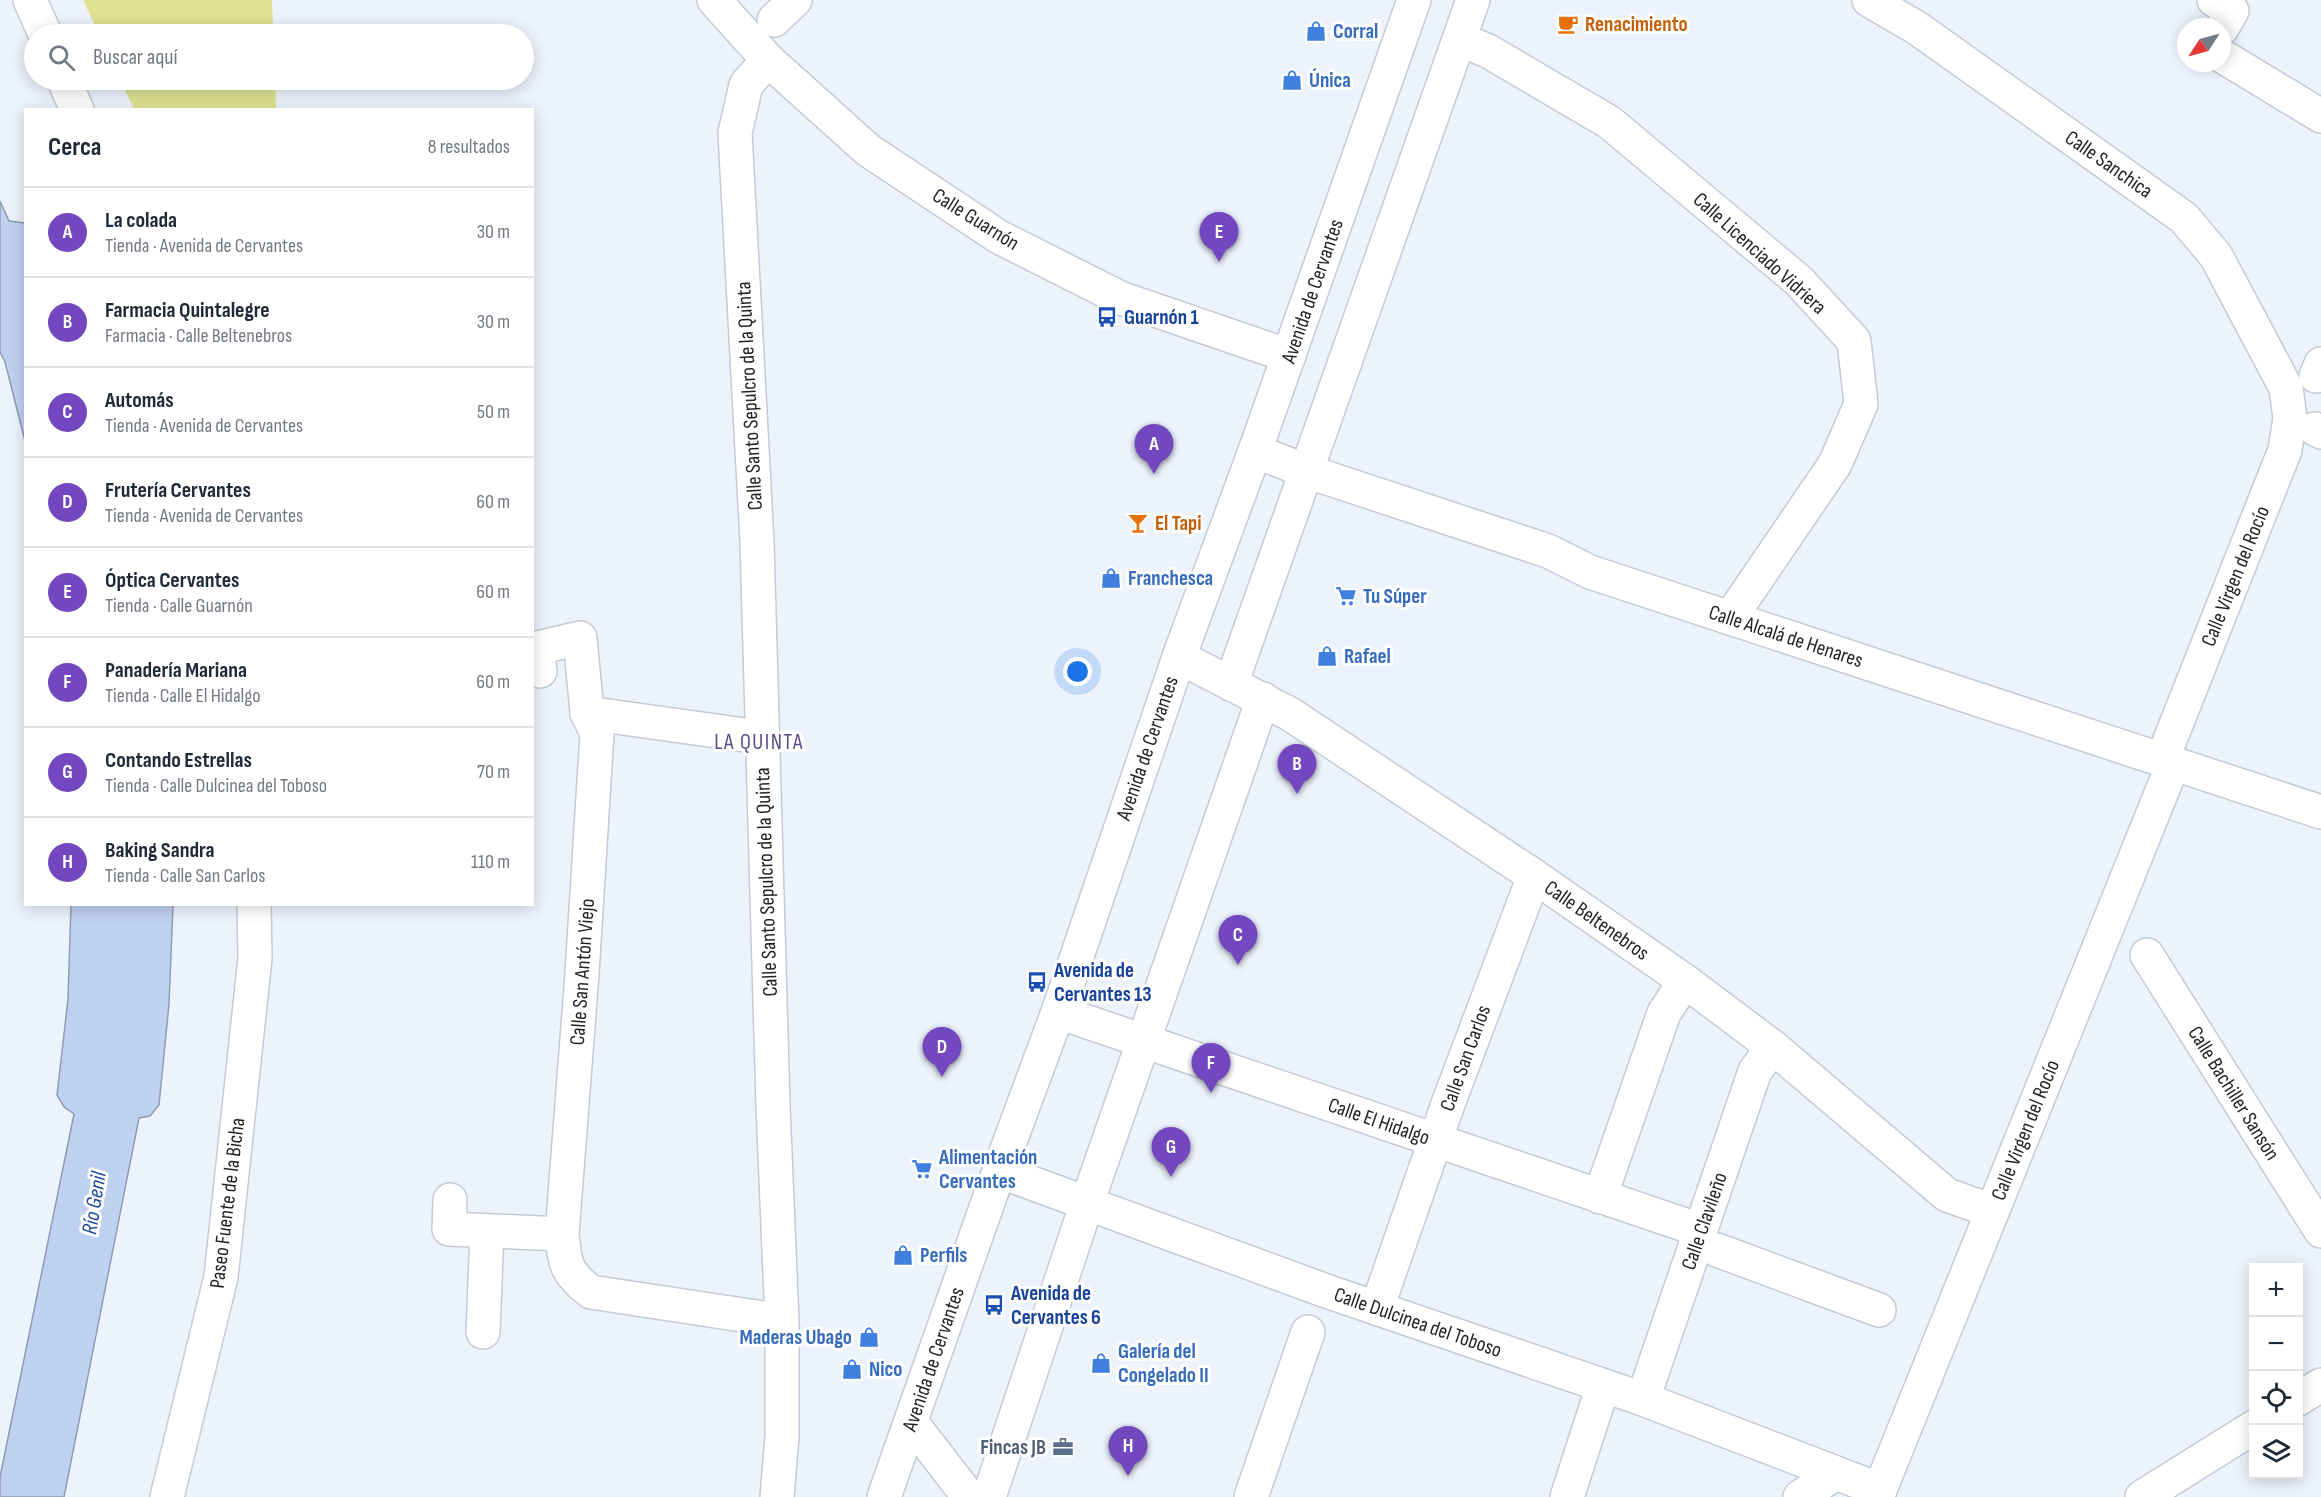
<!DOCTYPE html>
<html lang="es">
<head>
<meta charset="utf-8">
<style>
  :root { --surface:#fff; --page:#f2f2f3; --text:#1f2937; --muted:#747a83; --line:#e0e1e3; --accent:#7347bf }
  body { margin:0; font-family:"Sofia Sans Condensed",sans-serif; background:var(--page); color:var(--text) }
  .controls { position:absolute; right:18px; bottom:18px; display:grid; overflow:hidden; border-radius:0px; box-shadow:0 3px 15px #0003 }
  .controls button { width:54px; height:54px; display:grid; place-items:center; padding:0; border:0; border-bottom:2px solid var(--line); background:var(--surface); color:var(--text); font:30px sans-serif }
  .compass { position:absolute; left:2177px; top:18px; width:54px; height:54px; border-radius:50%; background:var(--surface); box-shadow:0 3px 15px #0003; rotate:234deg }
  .you { position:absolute; left:1078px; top:672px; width:21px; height:21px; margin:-15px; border:4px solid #fff; border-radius:50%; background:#1a73e8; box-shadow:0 0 0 9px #1a73e833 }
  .badge { display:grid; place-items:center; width:39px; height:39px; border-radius:50%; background:var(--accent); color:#fff; font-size:20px; font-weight:700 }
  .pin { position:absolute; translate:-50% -50px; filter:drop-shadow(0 2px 3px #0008) }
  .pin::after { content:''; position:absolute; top:32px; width:21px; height:18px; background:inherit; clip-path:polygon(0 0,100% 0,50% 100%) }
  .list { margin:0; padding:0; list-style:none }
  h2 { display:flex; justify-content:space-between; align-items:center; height:78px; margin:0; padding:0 24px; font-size:26px }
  h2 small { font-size:20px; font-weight:400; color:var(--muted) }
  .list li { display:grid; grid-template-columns:39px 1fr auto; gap:18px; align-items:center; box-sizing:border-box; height:90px; padding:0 24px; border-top:2px solid var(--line) }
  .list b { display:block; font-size:22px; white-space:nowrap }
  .list p { margin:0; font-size:20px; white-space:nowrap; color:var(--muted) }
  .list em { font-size:20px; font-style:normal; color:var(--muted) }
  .icon { flex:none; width:33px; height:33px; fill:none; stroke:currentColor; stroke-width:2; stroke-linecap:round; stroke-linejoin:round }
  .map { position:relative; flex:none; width:2321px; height:1497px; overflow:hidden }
  .search { position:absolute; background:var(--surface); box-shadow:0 3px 15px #0003; left:24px; top:24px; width:510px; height:66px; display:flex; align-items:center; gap:15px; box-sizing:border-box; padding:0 21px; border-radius:33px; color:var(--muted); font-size:22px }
  .panel { position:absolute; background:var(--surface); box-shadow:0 3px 15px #0003; left:24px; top:108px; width:510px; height:798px; border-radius:0px }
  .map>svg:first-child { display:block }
  .green { fill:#dfe391 }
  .water { fill:#bfd1f0; stroke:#8f9cb3; stroke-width:1.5 }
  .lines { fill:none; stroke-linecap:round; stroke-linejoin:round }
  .street-casing { stroke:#c5cbd5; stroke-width:36 }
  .secondary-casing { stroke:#c5cbd5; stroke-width:36 }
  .primary-casing { stroke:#c5cbd5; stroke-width:36 }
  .street { stroke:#fff; stroke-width:33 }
  .secondary { stroke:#fff; stroke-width:33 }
  .primary { stroke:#fff; stroke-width:33 }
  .labels { text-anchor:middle; stroke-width:6; stroke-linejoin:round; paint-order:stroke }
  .food-label { font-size:21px; font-weight:bold; fill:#c56008; stroke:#fff; text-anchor:start }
  .shop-label { font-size:21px; font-weight:bold; fill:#366cbe; stroke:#fff; text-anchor:start }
  .street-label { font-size:21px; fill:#1f2125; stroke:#fff }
  .transit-label { font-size:21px; font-weight:bold; fill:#164399; stroke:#fff; text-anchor:start }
  .service-label { font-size:21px; font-weight:bold; fill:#4e5e75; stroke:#fff; text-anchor:end }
  .neighbourhood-label { font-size:22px; letter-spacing:1.5px; fill:#5c4987; stroke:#fff }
  .water-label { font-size:22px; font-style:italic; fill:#19489e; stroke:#fff }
</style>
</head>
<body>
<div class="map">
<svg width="2321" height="1497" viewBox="0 0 2321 1497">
  <rect width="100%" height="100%" fill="#edf3fd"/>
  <g class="green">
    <polygon points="83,0 272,0 273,34 99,34"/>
    <polygon points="120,80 275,80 276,109 134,109"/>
  </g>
  <g class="water">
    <polygon points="0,201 9,221 25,223 25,441 5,362 0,352"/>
    <polygon points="71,905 173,905 169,1004 159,1105 150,1116 139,1118 64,1497 0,1497 0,1477 74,1114 64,1107 57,1095 68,999"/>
  </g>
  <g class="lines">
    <g class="street-casing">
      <g id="street">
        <polyline points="30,0 45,34"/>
        <polyline points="1869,0 1917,28 2184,218 2216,256 2286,388 2290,418 2285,450 2162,760"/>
        <polyline points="2214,0 2232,11 2222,28"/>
        <polyline points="774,20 795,0"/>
        <polyline points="1459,39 1488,51 1609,122 1799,281 1854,341 1861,404 1835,464 1730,618"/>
        <polyline points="2222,56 2321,116"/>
        <polyline points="768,60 746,85 735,133 757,542 773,1106 782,1321 782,1436 777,1497"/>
        <polyline points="64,80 77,110"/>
        <polyline points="2316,376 2321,364"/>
        <polyline points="2315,429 2321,432"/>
        <polyline points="1179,657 1290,714 1534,876 1685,981 1773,1047 1947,1195 1992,1211"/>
        <path d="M540,671l-3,-23 43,-10 7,75 10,20 -15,241 -20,260c3,31 4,39 29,58l191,29"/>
        <polyline points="1231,684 1473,0"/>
        <polyline points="587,713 745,735"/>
        <polyline points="2147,955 2321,1231"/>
        <polyline points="1058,1012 1700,1230"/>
        <polyline points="999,1171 1329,1292 1643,1399 1836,1473"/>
        <polyline points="1600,1197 1664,1013 1685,981"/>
        <polyline points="450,1200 449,1229 562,1234"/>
        <polyline points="1717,1250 1879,1310"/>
        <polyline points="1377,1308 1448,1104 1534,876"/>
        <polyline points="483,1332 487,1231"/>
        <polyline points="1643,1399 1755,1071 1773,1047"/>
        <polyline points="167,1497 221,1277 255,958 254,904"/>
        <polyline points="989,1497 1087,1203 1263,699"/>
        <polyline points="1251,1497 1308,1332"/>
        <polyline points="1567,1497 1603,1386"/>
      </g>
    </g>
    <g class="secondary-casing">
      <g id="secondary">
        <polyline points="714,0 768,60 868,150 999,237 1120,298 1289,356"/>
        <polyline points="1255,451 1306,471 1548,551 1590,572 2321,812"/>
        <polyline points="2298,1399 2321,1385"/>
        <polyline points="911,1422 969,1497"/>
        <polyline points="1800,1497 1836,1473 1880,1490"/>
        <polyline points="1877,1497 2173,764"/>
        <polyline points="2142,1497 2254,1427"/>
      </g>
    </g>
    <g class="primary-casing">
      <polyline id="primary" points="884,1497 999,1171 1058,1012 1179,657 1255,451 1414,0"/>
    </g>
    <use href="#street" class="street"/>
    <use href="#secondary" class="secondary"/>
    <use href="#primary" class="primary"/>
  </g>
  <defs>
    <g id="cafe-bare" transform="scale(1.62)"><path d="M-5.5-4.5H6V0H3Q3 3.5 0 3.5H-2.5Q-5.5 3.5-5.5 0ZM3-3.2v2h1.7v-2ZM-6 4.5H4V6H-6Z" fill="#e8710a" stroke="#fff" stroke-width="2.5" paint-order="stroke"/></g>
    <g id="shop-bare" transform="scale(1.62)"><path d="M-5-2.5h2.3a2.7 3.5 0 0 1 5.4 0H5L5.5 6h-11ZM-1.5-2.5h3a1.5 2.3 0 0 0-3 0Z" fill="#3f7fe0" stroke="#fff" stroke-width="2.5" paint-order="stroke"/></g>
    <g id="bus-bare" transform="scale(1.62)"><path d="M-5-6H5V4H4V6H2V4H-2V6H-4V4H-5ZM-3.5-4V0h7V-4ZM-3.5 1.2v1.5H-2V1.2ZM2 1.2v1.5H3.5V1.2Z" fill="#1a4fb4" stroke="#fff" stroke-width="2.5" paint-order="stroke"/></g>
    <g id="bar-bare" transform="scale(1.62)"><path d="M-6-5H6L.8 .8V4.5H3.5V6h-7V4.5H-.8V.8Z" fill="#e8710a" stroke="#fff" stroke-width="2.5" paint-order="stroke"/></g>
    <g id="supermarket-bare" transform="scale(1.62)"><path d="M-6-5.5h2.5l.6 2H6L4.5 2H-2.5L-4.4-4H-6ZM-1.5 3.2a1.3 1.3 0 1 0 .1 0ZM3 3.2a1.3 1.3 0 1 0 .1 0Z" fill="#3f7fe0" stroke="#fff" stroke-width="2.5" paint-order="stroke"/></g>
    <g id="office-bare" transform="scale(1.62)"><path d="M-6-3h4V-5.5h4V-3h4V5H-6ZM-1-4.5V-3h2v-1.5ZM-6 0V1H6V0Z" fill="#5c6f8a" stroke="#fff" stroke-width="2.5" paint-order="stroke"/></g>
  </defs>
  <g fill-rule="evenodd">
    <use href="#cafe-bare" x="1568" y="24"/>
    <use href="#shop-bare" x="1316" y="31"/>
    <use href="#shop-bare" x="1292" y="80"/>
    <use href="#bus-bare" x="1107" y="317"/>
    <use href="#bar-bare" x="1138" y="523"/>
    <use href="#shop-bare" x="1111" y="578"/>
    <use href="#supermarket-bare" x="1346" y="596"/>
    <use href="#shop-bare" x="1327" y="656"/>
    <use href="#bus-bare" x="1037" y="982"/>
    <use href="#supermarket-bare" x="922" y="1169"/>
    <use href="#shop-bare" x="903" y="1255"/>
    <use href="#bus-bare" x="994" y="1305"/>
    <use href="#shop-bare" x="869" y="1337"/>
    <use href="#shop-bare" x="1101" y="1363"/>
    <use href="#shop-bare" x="852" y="1369"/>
    <use href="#office-bare" x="1063" y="1447"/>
  </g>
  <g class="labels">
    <g class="food-label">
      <text x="1585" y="31">Renacimiento</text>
      <text x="1155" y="530">El Tapi</text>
    </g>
    <g class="shop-label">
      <text x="1333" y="38">Corral</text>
      <text x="1309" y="87">Única</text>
      <text x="1128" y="585">Franchesca</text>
      <text x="1363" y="603">Tu Súper</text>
      <text x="1344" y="663">Rafael</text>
      <text x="939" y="1164">Alimentación<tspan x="939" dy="24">Cervantes</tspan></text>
      <text x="920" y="1262">Perfils</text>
      <text x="852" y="1344" text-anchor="end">Maderas Ubago</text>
      <text x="1118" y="1358">Galería del<tspan x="1118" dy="24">Congelado II</tspan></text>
      <text x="869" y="1376">Nico</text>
    </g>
    <g class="street-label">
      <text transform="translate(2109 164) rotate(35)" y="7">Calle Sanchica</text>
      <text transform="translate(976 219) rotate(32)" y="7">Calle Guarnón</text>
      <text transform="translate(1760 253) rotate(42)" y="7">Calle Licenciado Vidriera</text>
      <text transform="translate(1312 291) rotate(-71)" y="7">Avenida de Cervantes</text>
      <text transform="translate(749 396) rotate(-93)" y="7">Calle Santo Sepulcro de la Quinta</text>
      <text transform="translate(2235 576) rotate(-68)" y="7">Calle Virgen del Rocío</text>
      <text transform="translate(1786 636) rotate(18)" y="7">Calle Alcalá de Henares</text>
      <text transform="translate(1147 748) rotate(-71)" y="7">Avenida de Cervantes</text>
      <text transform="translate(766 882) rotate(-92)" y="7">Calle Santo Sepulcro de la Quinta</text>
      <text transform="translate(1597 920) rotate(35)" y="7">Calle Beltenebros</text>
      <text transform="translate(582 972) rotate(-86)" y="7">Calle San Antón Viejo</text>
      <text transform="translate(1465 1058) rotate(-70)" y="7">Calle San Carlos</text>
      <text transform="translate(2234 1093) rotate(58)" y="7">Calle Bachiller Sansón</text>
      <text transform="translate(1379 1121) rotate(19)" y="7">Calle El Hidalgo</text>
      <text transform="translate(2025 1130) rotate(-68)" y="7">Calle Virgen del Rocío</text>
      <text transform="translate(227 1203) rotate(-83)" y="7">Paseo Fuente de la Bicha</text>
      <text transform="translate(1704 1221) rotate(-71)" y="7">Calle Clavileño</text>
      <text transform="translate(1418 1322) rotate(19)" y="7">Calle Dulcinea del Toboso</text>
      <text transform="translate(933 1359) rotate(-71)" y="7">Avenida de Cervantes</text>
    </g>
    <g class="transit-label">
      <text x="1124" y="324">Guarnón 1</text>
      <text x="1054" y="977">Avenida de<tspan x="1054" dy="24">Cervantes 13</tspan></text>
      <text x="1011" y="1300">Avenida de<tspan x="1011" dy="24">Cervantes 6</tspan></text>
    </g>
    <g class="service-label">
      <text x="1046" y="1454">Fincas JB</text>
    </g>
    <g class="neighbourhood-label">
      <text x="759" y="749">LA QUINTA</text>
    </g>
    <g class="water-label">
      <text transform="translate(93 1203) rotate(-81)" y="8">Río Genil</text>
    </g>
  </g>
</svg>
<div class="controls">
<button>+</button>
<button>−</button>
<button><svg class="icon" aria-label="locate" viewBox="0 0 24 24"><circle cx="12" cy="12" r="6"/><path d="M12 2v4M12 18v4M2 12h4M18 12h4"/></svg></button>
<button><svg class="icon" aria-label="layers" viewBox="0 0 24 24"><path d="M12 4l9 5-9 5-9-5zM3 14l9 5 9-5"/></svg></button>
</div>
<svg class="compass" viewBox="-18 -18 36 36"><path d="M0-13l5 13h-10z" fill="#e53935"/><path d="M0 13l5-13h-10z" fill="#747a83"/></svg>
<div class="you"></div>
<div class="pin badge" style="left:1154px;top:474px">A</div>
<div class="pin badge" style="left:1297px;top:794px">B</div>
<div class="pin badge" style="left:1238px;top:965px">C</div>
<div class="pin badge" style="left:942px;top:1077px">D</div>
<div class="pin badge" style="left:1219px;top:262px">E</div>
<div class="pin badge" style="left:1211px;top:1093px">F</div>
<div class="pin badge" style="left:1171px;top:1177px">G</div>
<div class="pin badge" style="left:1128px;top:1476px">H</div>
<div class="search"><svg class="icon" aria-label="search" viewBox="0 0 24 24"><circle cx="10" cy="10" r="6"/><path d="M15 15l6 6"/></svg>Buscar aquí</div>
<section class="panel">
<h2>Cerca<small>8 resultados</small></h2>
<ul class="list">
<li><span class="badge">A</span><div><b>La colada</b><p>Tienda · Avenida de Cervantes</p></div><em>30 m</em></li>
<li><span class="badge">B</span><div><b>Farmacia Quintalegre</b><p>Farmacia · Calle Beltenebros</p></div><em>30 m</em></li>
<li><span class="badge">C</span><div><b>Automás</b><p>Tienda · Avenida de Cervantes</p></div><em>50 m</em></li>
<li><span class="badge">D</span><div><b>Frutería Cervantes</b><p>Tienda · Avenida de Cervantes</p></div><em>60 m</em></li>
<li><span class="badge">E</span><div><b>Óptica Cervantes</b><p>Tienda · Calle Guarnón</p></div><em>60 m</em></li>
<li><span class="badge">F</span><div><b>Panadería Mariana</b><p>Tienda · Calle El Hidalgo</p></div><em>60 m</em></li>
<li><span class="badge">G</span><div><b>Contando Estrellas</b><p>Tienda · Calle Dulcinea del Toboso</p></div><em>70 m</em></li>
<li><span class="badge">H</span><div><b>Baking Sandra</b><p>Tienda · Calle San Carlos</p></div><em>110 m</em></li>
</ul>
</section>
</div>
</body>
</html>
